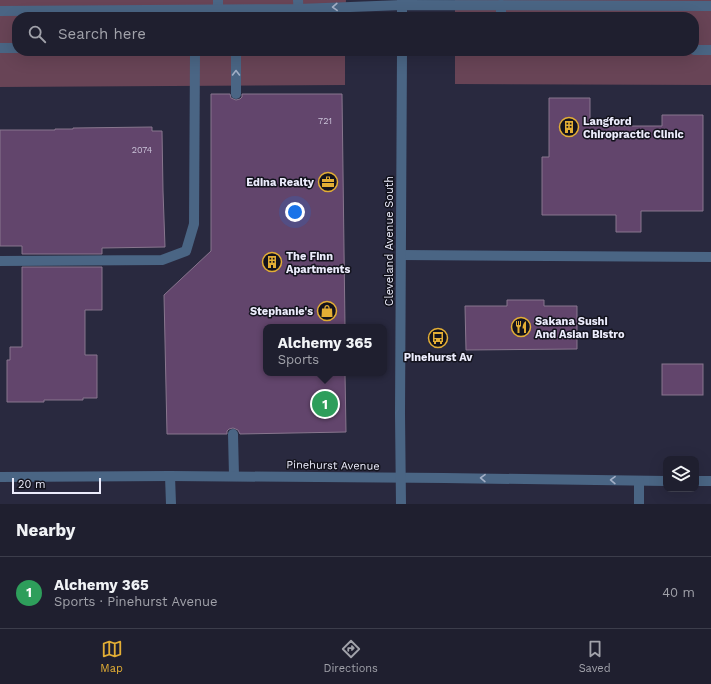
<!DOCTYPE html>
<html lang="en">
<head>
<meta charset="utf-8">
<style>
  :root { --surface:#1f1f2f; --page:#2c2c3b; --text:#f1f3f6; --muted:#a1a2aa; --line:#3c3d4b; --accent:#e3ae35 }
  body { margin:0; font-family:"Work Sans",sans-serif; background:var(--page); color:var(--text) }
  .controls { position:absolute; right:12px; bottom:12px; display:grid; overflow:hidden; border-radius:8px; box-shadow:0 4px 16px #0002 }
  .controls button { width:36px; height:36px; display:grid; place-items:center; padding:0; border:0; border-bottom:1px solid var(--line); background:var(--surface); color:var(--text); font:20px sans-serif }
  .scale { position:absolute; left:12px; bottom:10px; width:89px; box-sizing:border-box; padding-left:4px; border:2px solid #ececfc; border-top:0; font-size:11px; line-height:14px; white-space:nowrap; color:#ececfc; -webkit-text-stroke:3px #13131d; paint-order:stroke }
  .you { position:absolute; left:295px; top:212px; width:14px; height:14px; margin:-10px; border:3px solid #fff; border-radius:50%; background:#1a73e8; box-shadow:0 0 0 6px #1a73e833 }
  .badge { display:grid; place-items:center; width:26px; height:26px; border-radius:50%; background:var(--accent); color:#fff; font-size:13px; font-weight:700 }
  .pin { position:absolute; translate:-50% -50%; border:2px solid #fff; box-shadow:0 1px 4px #0006 }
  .popup { position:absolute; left:263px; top:324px; width:124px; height:52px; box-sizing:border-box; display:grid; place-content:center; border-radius:8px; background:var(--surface); filter:drop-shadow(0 1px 3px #0005); font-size:13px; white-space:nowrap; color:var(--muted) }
  .popup b { font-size:15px; color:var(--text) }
  .popup::after { content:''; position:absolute; left:50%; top:100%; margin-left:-8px; border:8px solid transparent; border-top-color:var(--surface) }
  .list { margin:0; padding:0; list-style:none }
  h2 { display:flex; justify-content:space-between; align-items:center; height:52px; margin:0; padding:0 16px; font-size:17px }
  h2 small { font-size:13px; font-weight:400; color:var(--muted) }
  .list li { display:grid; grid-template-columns:26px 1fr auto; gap:12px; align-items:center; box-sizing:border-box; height:72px; padding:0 16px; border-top:1px solid var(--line) }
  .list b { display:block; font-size:15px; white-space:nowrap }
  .list p { margin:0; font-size:13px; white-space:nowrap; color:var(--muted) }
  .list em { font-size:13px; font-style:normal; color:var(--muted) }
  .icon { flex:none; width:22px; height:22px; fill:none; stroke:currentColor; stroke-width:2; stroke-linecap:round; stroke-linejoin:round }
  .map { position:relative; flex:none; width:711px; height:504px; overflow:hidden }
  .search { position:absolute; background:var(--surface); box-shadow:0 4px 16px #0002; left:12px; right:12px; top:12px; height:44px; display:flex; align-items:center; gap:10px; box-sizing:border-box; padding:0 14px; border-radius:16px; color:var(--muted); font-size:15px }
  .sheet { height:124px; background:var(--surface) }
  nav { display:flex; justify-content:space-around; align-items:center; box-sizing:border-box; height:56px; border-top:1px solid var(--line); background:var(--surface); font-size:11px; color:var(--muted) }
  nav a { display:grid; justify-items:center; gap:2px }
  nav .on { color:var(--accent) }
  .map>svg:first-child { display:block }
  .green { fill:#684456 }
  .building { fill:#62456c; stroke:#88768e }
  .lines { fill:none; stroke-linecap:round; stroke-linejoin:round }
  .minor { stroke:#4a6584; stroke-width:10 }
  .oneway { stroke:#a3afc6 }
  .labels { text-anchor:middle; stroke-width:3; stroke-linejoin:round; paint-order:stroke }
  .number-label { font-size:9px; fill:#cac2d8 }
  .poi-label { font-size:11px; font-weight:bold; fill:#ececfc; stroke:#13131d; text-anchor:start }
  .street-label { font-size:11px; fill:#ececfc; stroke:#13131d }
</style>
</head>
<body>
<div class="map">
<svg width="711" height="504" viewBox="0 0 711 504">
  <rect width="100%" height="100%" fill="#29293f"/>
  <g class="green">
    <polygon points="0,0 346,0 345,17 17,17 17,51 345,51 345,85 0,87"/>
    <polygon points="455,0 711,0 711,85 455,84 455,51 694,51 694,17 455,17"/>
  </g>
  <g class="building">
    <polygon points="211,94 230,94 231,98 236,100 240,99 242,97 242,94 342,94 345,327 266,327 266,373 345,373 346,432 240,434 238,430 233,428 229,429 227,431 227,434 167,434 164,295 211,251"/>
    <polygon points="549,98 590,98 590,126 662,126 662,115 703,115 703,211 641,211 641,232 616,232 616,215 542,215 542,157 549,157"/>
    <polygon points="152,127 152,131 162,131 163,191 165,247 102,248 102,254 22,254 22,246 0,246 0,130 55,130 55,129 73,129 73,128"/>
    <polygon points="22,267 102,267 102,310 85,310 85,355 97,355 97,398 83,398 83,400 44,400 44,402 7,402 7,360 10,360 10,347 22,347"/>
    <polygon points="507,300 544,300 544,306 577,306 577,349 466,350 465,306 507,306"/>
    <rect x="662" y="364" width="41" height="31"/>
  </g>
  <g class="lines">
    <g class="minor">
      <polyline points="218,0 218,17"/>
      <polyline points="298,0 299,17"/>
      <polyline points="402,0 402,17"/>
      <polyline points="501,5 501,17"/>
      <polyline points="0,11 299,9 402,5 711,6"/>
      <polyline points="0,48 17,48"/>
      <polyline points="694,50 711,50"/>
      <polyline points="493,51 515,51"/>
      <polyline points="236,94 236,51"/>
      <polyline points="401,255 711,257"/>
      <polyline points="0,261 162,260 186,251 194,224 195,51"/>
      <polyline points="233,434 234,476"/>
      <polyline points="170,476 171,504"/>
      <polyline points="0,477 170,476 444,478 666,481"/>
      <polyline points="639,481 639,504"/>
      <polyline points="696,481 711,481"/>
      <polyline points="401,504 400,414 402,51"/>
    </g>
  </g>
  <defs><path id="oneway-chevron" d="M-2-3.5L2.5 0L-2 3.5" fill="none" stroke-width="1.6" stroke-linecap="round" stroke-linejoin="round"/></defs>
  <g class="oneway">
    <use href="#oneway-chevron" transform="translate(335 7) rotate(178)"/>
    <use href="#oneway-chevron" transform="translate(236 73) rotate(-90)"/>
    <use href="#oneway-chevron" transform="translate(483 478) rotate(-179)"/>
    <use href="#oneway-chevron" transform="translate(613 480) rotate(-179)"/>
  </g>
  <defs>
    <g id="building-ring" transform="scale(1)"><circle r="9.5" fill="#13131d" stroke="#e3ae35" stroke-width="1.5"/><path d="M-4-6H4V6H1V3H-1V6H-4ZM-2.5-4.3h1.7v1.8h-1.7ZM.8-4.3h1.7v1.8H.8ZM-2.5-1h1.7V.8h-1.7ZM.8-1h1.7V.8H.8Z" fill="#e3ae35"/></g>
    <g id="office-ring" transform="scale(1)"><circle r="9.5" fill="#13131d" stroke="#e3ae35" stroke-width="1.5"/><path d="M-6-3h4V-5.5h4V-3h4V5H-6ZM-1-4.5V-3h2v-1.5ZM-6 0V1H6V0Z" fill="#e3ae35"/></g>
    <g id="shop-ring" transform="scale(1)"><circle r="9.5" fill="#13131d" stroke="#e3ae35" stroke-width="1.5"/><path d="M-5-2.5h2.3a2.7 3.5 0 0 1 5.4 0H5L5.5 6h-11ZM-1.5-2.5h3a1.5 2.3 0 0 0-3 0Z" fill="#e3ae35"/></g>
    <g id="restaurant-ring" transform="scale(1)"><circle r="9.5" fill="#13131d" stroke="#e3ae35" stroke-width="1.5"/><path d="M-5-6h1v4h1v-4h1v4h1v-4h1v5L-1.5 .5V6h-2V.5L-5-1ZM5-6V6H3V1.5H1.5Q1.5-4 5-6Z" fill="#e3ae35"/></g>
    <g id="bus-ring" transform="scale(1)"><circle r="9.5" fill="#13131d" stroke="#e3ae35" stroke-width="1.5"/><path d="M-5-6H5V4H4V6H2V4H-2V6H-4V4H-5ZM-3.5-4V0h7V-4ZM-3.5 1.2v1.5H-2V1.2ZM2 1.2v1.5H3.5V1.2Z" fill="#e3ae35"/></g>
  </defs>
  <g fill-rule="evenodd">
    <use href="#building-ring" x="569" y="127"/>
    <use href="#office-ring" x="328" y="182"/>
    <use href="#building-ring" x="272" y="262"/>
    <use href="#shop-ring" x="327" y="311"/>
    <use href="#restaurant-ring" x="521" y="327"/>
    <use href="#bus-ring" x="438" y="338"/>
  </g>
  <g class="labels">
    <g class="number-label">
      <text x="325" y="124">721</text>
      <text x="142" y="153">2074</text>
    </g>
    <g class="poi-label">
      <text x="583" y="125">Langford<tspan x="583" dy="13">Chiropractic Clinic</tspan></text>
      <text x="314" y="186" text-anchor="end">Edina Realty</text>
      <text x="286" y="260">The Finn<tspan x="286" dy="13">Apartments</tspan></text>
      <text x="313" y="315" text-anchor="end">Stephanie's</text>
      <text x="535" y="325">Sakana Sushi<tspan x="535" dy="13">And Asian Bistro</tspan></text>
      <text x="438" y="361" text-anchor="middle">Pinehurst Av</text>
    </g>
    <g class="street-label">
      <text transform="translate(389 241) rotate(-90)" y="4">Cleveland Avenue South</text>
      <text transform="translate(333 465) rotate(1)" y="4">Pinehurst Avenue</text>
    </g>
  </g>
</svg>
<div class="controls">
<button><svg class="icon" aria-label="layers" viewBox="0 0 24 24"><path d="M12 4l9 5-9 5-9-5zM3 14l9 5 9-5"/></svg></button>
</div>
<div class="scale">20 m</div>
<div class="you"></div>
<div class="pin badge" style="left:325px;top:404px;background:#2e9e5b">1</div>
<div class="popup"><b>Alchemy 365</b>Sports</div>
<div class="search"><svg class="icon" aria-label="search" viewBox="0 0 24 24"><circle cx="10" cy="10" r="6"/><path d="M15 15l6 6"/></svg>Search here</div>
</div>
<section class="sheet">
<h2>Nearby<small></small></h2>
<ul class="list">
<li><span class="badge" style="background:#2e9e5b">1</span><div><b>Alchemy 365</b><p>Sports · Pinehurst Avenue</p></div><em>40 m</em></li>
</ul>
</section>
<nav>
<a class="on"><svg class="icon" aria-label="map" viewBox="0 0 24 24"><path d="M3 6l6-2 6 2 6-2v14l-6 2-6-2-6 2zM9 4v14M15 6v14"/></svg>Map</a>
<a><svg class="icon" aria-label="directions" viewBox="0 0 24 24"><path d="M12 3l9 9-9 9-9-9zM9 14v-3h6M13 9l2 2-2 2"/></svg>Directions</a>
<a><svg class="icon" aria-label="saved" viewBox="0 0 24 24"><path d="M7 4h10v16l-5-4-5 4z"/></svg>Saved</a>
</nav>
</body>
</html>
